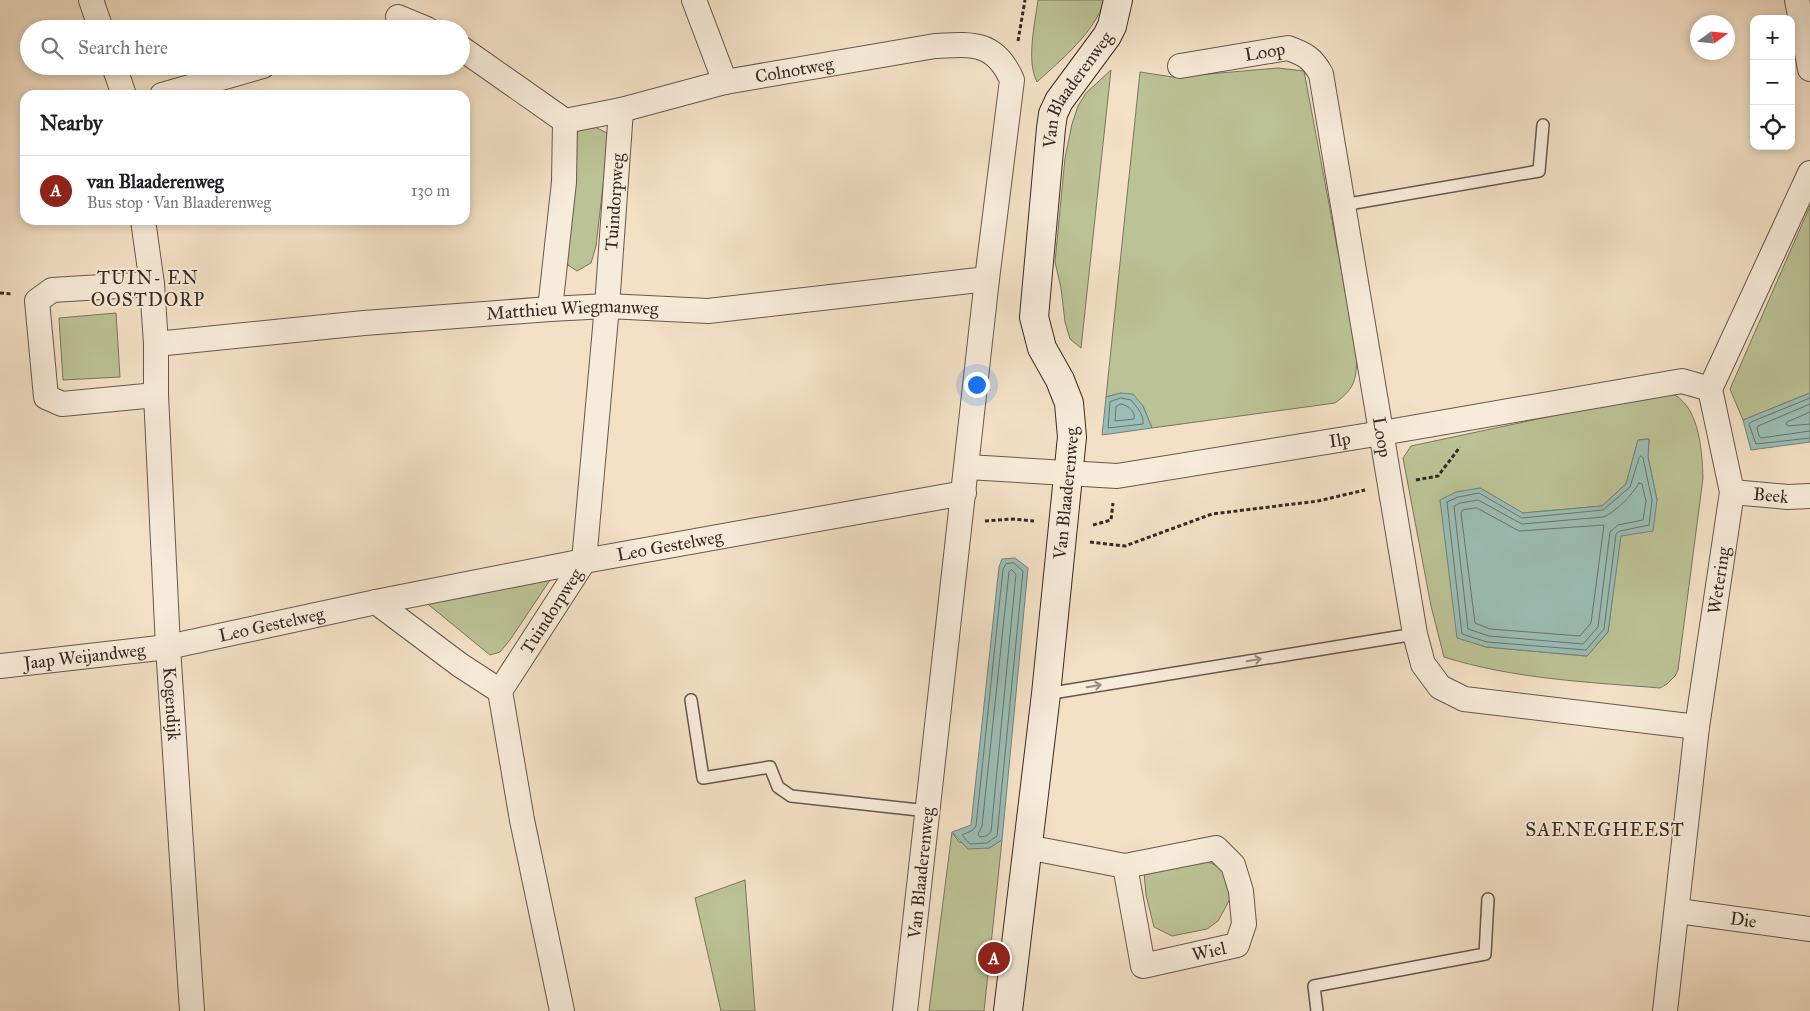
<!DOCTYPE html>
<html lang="en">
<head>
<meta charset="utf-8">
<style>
  :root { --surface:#fff; --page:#f2f2f2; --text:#202124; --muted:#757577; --line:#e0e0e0; --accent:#8f2418 }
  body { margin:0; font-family:"IM FELL Great Primer",serif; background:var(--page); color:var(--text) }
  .controls { position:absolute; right:15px; top:15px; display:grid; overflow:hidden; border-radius:10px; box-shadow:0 2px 8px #0003 }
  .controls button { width:45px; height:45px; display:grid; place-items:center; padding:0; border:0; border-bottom:1px solid var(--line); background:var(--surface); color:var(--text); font:25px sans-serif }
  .compass { position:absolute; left:1690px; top:15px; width:45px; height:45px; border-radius:50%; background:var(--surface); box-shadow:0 2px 8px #0003; rotate:75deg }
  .you { position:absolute; left:976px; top:384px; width:18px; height:18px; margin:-12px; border:4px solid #fff; border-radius:50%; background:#1a73e8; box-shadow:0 0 0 8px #1a73e833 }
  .badge { display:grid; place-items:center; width:32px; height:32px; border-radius:50%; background:var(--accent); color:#fff; font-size:16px; font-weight:700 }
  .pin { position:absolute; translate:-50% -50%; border:2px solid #fff; box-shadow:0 1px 5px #0006 }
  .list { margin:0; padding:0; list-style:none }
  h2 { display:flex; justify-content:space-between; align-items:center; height:65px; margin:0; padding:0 20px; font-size:21px }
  h2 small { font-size:16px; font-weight:400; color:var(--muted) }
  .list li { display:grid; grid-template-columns:32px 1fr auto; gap:15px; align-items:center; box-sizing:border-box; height:70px; padding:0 20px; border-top:1px solid var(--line) }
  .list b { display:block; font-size:19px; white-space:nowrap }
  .list p { margin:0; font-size:16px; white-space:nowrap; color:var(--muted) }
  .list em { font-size:16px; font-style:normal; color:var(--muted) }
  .icon { flex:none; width:28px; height:28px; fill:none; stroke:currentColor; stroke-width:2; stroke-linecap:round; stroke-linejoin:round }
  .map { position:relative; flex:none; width:1810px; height:1011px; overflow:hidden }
  .search { position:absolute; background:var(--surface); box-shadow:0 2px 8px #0003; left:20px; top:20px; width:450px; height:55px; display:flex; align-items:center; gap:12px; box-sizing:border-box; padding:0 18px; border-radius:28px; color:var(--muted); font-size:19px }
  .panel { position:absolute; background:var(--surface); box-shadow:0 2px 8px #0003; left:20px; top:90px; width:450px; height:135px; border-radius:15px }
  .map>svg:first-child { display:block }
  .green { fill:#bbc295; stroke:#79765c; fill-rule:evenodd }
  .water { fill:#9bbdb5; stroke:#73827b }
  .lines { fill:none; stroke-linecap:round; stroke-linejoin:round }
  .shore { stroke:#69746c; stroke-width:1 }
  .lane-casing { stroke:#66584c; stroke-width:14 }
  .street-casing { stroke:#66584c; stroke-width:26 }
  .secondary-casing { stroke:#372a24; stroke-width:30 }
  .path { stroke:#372a24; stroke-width:3; stroke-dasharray:4 2.5; stroke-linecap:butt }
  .lane { stroke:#f7ebd9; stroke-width:11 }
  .street { stroke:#f7ebd9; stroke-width:24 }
  .secondary { stroke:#f7ebd9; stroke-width:28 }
  .oneway { stroke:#978a7e }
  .labels { text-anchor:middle; stroke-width:4; stroke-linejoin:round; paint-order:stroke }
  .street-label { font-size:18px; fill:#372a24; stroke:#f7ebd9 }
  .neighbourhood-label { font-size:19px; letter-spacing:1px; fill:#372a24; stroke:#f7ebd9 }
</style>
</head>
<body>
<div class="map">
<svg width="1810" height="1011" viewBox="0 0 1810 1011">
  <rect width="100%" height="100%" fill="#f3e0c5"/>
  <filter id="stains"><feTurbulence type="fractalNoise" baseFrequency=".004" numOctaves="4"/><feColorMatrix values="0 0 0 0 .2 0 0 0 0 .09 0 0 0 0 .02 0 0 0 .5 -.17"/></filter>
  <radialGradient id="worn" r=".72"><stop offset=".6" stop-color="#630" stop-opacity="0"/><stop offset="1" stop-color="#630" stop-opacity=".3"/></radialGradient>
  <g class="green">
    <path d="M1038,0h67c-12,34 -42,58 -68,82 -11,-21 -2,-59 1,-82z"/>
    <path d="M1278,68l26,3 53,282c-1,25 0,34 -22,50l-183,25 -9,-22 -22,-13 -15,4 34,-325 39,6 18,-3z"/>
    <polygon points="1111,70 1081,348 1070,339 1065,322 1061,288 1055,262 1065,158 1072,124 1078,106 1086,93"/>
    <polygon points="595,127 609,134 596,246 591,263 577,271 568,265 566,254 577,132 579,128"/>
    <polygon points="1810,206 1810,393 1743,420 1730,389"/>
    <polygon points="116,313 120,377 63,380 59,318"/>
    <path d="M1660,393c5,0 11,0 15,2 25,15 27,57 28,83l-25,192 -3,6 -8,8 -7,4c-73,-6 -146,-9 -216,-31l-13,-51 -28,-148 8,-12zM1649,439l-1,18 9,43 -37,36 -12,96 -21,24 -101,-9 -29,-10 23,-149 42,25 80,-7 24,-22 12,-44z"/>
    <polygon points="550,580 510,640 500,652 490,655 424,601"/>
    <polygon points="952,832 959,842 989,848 1002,840 984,1011 929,1011"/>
    <polygon points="1207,861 1217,866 1225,873 1229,883 1230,899 1218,921 1207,929 1172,936 1154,927 1146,895 1144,872"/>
    <polygon points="745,880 755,1011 721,1011 695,898"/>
  </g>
  <g class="water">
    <polygon points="1121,393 1133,394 1143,406 1152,428 1102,435 1106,397"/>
    <polygon points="1810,393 1810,442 1751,450 1743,420"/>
    <polygon points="1649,439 1648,457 1657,500 1653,531 1621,536 1608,632 1587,656 1486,647 1457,638 1440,500 1456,492 1480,488 1523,513 1602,506 1626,484 1638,440"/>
    <polygon points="1015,558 1028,568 1002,840 989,848 968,849 952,832 971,825 999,567 1002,559"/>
  </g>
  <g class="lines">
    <g class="shore">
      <path d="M1121,398l10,2c6,7 13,15 12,24l-35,4 2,-26z"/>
      <polyline points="1810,398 1751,422 1749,424 1756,444 1810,438"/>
      <path d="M1121,404c7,1 15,8 13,15l-19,2 1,-14z"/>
      <polyline points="1810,404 1758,426 1757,428 1759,436 1761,438 1810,431"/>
      <polyline points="1810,412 1787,422 1786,424 1788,426 1810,424"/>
      <polygon points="1641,456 1643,458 1652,500 1649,525 1620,531 1616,534 1604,629 1586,650 1487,642 1462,634 1447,502 1458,497 1479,493 1522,518 1603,510 1630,487 1639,458"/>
      <path d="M1639,483l3,1 4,17 -3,19 -25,5 -8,7 -12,95 -15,17 -94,-8 -21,-7 -14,-123 6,-3 18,-3 44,24 81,-7c12,-4 30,-23 36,-34z"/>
      <polygon points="1477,508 1519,531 1604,525 1591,623 1580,636 1490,629 1475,623 1461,513 1463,510"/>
      <polygon points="1014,563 1023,571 997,836 987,843 970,844 962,835 973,830 976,826 1003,569 1006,564"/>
      <polygon points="1012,570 1016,574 991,832 986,836 980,837 978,834 982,826 1009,572"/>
    </g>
    <g class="lane-casing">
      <g id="lane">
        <polyline points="1343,205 1539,171 1543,125"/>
        <polyline points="1046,694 1415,634"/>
        <polyline points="691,700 703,778 770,767 778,787 791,796 928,811"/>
        <polyline points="1317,1011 1314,986 1485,954 1488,899"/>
      </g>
    </g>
    <g class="street-casing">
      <g id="street">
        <polyline points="91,0 101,29"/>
        <polyline points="694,0 725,82"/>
        <polyline points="1797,0 1810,69"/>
        <polyline points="398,17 427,29"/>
        <path id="s1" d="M461,48l104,73 56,-11 104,-28 210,-36c37,-2 60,-5 77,34l-25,199 -82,732"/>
        <polyline points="114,66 124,95"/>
        <path id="s2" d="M1180,66l108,-18c17,6 24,10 33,26l94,560 8,30 17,23 24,12 233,28"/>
        <polyline points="162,95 263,66"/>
        <path id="s3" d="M143,220l9,64 4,60v51l12,252 24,364"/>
        <polyline points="152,284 52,290 37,301 46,397 62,404 156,395"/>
        <polyline points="550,309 564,182 565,121"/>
        <path id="s4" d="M156,344l208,-21 186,-14 57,-3 101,5 279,-32"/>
        <path id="s5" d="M967,467l150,9 265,-43 300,-52 28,8"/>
        <path id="s6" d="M1732,492l56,5 22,-1"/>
        <polyline points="376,602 460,665 500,691"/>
        <path id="s7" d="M0,666l168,-19 208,-45 208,-41 380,-68"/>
        <path id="s8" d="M1027,847l98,19 18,100 94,-21 7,-21 -3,-33 -8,-26 -17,-17 -91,18"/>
        <path id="s9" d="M1678,911l132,18"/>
        <path id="s10" d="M562,1011l-40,-191 -22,-129 84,-130 23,-255 14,-196"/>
        <path id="s11" d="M1665,1011l32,-284 35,-235 -22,-103 100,-216"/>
      </g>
    </g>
    <g class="secondary-casing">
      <g id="secondary">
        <path id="s12" d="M1008,1011l38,-317 26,-257 -3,-34 -9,-23 -18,-32 -8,-31 17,-189 2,-14 6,-13 48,-65 5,-10 6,-26"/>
      </g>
    </g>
    <g class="path">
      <polyline points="1018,41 1025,0"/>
      <polyline points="0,293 12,294"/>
      <polyline points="1416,480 1438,476 1460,447"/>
      <polyline points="985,521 1013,519 1034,521"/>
      <polyline points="1093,525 1111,520 1113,503"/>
      <polyline points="1090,542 1125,546 1212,514 1318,501 1365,490"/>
    </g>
    <use href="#lane" class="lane"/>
    <use href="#street" class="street"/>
    <use href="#secondary" class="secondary"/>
  </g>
  <defs><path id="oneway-shaft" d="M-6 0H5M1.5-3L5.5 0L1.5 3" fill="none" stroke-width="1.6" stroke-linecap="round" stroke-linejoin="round" transform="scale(1.25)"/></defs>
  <g class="oneway">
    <use href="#oneway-shaft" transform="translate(1254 660) rotate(-9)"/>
    <use href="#oneway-shaft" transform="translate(1094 686) rotate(-9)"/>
  </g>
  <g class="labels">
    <g class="street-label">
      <text dy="6" stroke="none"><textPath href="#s2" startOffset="86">Loop</textPath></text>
      <text dy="6" stroke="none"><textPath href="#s1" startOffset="362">Colnotweg</textPath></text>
      <text dy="6" stroke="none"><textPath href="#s12" startOffset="941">Van Blaaderenweg</textPath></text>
      <text dy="6" stroke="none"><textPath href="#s10" startOffset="841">Tuindorpweg</textPath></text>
      <text dy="6" stroke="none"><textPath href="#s4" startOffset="418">Matthieu Wiegmanweg</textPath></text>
      <text dy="6" stroke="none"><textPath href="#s2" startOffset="521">Loop</textPath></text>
      <text dy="6" stroke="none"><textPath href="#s5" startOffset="376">Ilp</textPath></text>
      <text dy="6" stroke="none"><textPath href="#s12" startOffset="521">Van Blaaderenweg</textPath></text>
      <text dy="6" stroke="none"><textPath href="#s6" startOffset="39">Beek</textPath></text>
      <text dy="6" stroke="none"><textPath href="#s7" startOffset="681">Leo Gestelweg</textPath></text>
      <text dy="6" stroke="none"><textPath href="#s11" startOffset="434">Wetering</textPath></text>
      <text dy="6" stroke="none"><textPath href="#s10" startOffset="421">Tuindorpweg</textPath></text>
      <text dy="6" stroke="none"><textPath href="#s7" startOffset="275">Leo Gestelweg</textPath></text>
      <text dy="6" stroke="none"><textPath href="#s7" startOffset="85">Jaap Weijandweg</textPath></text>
      <text dy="6" stroke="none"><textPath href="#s3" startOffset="485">Kogendijk</textPath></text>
      <text transform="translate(921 873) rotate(-84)" y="6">Van Blaaderenweg</text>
      <text dy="6" stroke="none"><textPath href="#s9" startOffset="66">Die</textPath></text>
      <text dy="6" stroke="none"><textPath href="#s8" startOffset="269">Wiel</textPath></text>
    </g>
    <g class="neighbourhood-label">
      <text x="148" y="284">TUIN- EN<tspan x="148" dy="22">OOSTDORP</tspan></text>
      <text x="1605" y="836">SAENEGHEEST</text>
    </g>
  </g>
  <rect width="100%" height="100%" filter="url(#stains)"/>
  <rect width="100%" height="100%" fill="url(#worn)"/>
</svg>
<div class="controls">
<button>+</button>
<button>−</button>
<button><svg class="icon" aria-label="locate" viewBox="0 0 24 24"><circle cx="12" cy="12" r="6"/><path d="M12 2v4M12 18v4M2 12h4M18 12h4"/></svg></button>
</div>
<svg class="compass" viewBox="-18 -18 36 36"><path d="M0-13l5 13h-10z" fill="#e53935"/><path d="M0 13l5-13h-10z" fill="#757577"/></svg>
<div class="you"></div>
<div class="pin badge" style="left:994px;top:958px">A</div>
<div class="search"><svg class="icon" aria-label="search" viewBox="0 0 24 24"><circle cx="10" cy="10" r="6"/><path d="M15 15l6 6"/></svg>Search here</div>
<section class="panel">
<h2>Nearby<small></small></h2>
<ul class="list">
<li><span class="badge">A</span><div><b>van Blaaderenweg</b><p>Bus stop · Van Blaaderenweg</p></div><em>130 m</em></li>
</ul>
</section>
</div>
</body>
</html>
